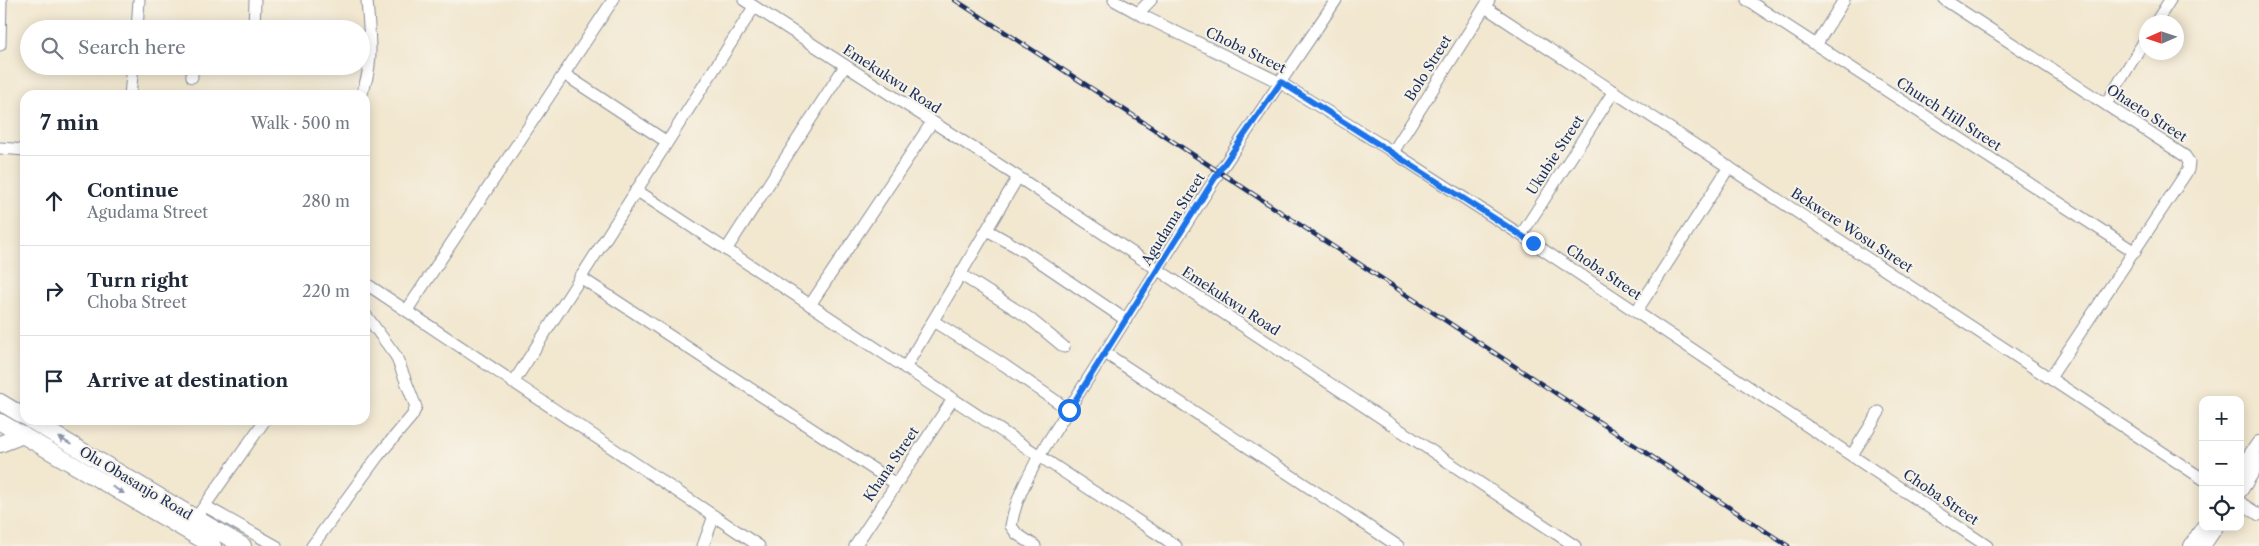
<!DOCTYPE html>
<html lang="en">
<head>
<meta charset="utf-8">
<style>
  :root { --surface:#fff; --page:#f6f6f7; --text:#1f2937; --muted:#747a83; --line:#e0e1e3 }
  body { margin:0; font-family:"Libre Caslon Text",serif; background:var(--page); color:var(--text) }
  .controls { position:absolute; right:15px; bottom:15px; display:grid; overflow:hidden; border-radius:10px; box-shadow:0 2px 12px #0003 }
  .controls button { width:45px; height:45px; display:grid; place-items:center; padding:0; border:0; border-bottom:1px solid var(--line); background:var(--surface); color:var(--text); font:25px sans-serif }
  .compass { position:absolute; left:2139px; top:15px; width:45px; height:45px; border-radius:50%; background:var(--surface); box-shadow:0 2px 12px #0003; rotate:267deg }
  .stop { position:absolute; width:15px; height:15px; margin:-11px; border:4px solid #1a73e8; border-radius:50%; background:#fff }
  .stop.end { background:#1a73e8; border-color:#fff; box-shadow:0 1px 5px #0008 }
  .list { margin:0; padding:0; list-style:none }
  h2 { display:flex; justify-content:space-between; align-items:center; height:65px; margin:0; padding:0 20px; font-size:21px }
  h2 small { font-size:16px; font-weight:400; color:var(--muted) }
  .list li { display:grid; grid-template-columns:32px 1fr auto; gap:15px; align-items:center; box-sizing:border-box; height:90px; padding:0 20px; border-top:1px solid var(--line) }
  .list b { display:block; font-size:19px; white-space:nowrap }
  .list p { margin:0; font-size:16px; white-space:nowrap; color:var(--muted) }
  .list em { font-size:16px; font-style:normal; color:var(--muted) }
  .icon { flex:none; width:28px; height:28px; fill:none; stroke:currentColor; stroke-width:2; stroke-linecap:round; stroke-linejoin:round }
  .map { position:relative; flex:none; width:2259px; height:546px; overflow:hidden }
  .search { position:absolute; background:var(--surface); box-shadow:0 2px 12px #0003; left:20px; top:20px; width:350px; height:55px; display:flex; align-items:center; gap:12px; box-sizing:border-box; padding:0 18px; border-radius:28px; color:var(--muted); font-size:19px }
  .panel { position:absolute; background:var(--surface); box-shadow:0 2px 12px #0003; left:20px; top:90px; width:350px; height:335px; border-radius:15px }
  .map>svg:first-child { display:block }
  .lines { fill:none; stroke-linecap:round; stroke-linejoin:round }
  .minor-casing { stroke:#868b96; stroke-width:13 }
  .tertiary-casing { stroke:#868b96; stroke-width:16 }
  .secondary-casing { stroke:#868b96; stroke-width:18 }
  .minor { stroke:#fff; stroke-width:11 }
  .tertiary { stroke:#fff; stroke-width:14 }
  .secondary { stroke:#fff; stroke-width:16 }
  .rail-casing { stroke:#1b2f5e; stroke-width:4.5 }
  .rail { stroke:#f7f3e8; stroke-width:2.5; stroke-dasharray:8; stroke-linecap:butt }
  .oneway { fill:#8d97ae }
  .route { stroke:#1a73e8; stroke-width:6 }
  .labels { text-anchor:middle; stroke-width:4; stroke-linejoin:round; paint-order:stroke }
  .street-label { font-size:14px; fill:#1b2f5e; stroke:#f7f3e8 }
</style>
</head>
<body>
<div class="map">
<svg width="2259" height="546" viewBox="0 0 2259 546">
  <rect width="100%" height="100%" fill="#f7f3e8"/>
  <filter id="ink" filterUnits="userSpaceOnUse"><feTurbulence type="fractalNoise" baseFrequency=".02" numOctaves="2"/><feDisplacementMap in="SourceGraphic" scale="10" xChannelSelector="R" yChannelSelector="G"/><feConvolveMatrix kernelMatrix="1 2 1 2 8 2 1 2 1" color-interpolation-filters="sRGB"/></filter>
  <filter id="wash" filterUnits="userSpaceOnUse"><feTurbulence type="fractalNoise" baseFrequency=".0096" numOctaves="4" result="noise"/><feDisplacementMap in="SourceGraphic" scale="20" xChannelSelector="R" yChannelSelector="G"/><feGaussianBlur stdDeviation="1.12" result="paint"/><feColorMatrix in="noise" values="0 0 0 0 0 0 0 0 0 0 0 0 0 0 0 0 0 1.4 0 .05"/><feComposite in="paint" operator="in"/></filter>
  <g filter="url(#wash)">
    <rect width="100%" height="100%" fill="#f2e7cf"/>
  </g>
  <g filter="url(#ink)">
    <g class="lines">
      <g class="minor-casing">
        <g id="minor">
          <polyline points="744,0 1018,177 1575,546"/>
          <polyline points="1114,0 1143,16 1281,83 1393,152 1521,235 1987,546"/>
          <polyline points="1747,0 2135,252"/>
          <polyline points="1945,0 2185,156 2189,162 2188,170 2050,378"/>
          <polyline points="1485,7 2203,479"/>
          <polyline points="1138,13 1151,0"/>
          <polyline points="2156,22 2170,0"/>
          <polyline points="137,29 139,0"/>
          <polyline points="254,29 255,0"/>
          <polyline points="0,45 1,0"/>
          <polyline points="1816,45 1844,0"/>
          <polyline points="564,74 667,142"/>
          <polyline points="192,77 192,66"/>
          <polyline points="130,95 133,66"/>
          <path d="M361,95c14,-30 8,-63 6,-95"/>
          <polyline points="2106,104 2146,38"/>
          <polyline points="0,148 25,150"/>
          <polyline points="1393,152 1489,0"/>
          <polyline points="636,190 1176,546"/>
          <polyline points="987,230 1024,251 1126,320"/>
          <polyline points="1521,235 1614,91"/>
          <polyline points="726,250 845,66"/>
          <polyline points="960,274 1029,318 1064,347"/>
          <polyline points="580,277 896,484"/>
          <polyline points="365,283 759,546"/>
          <polyline points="810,305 932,122"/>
          <polyline points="407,310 613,0"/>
          <polyline points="1636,312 1729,167"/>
          <polyline points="933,321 1004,365 1069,410"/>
          <polyline points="1105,353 1398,546"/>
          <polyline points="905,368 1018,177"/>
          <polyline points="513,383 754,7"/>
          <polyline points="1852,455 1879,412"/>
          <polyline points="2240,502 2259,515"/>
          <polyline points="205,506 276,546"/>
          <polyline points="196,518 265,420"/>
          <polyline points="312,546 378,456 412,416 416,407 396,356 365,314"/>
          <polyline points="703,546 714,516"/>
          <polyline points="855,546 953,399"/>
          <path d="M1035,546l-18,-12 -6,-8c4,-26 16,-47 28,-70l181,-285 116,-171"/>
        </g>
      </g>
      <g class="tertiary-casing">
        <g id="tertiary">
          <polyline points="2240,470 2259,443"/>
          <polyline points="2240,491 2259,461"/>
          <polyline points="2191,546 2203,527"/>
          <polyline points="2203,546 2216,527"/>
        </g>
      </g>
      <g class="secondary-casing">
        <g id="secondary">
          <polyline points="0,402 25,417"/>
          <polyline points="30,420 243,546"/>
          <polyline points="0,422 213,546"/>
          <polyline points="0,444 23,435"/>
        </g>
      </g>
      <use href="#minor" class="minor"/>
      <use href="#tertiary" class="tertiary"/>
      <use href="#secondary" class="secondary"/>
      <g class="rail-casing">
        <path id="rail" d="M955,0c280,180 555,364 833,546"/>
      </g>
      <use href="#rail" class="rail"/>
    </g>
    <defs><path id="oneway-solid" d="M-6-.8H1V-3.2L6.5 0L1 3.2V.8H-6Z" transform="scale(1.25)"/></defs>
    <g class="oneway">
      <use href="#oneway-solid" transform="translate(65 441) rotate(-149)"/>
      <use href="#oneway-solid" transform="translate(118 490) rotate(30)"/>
    </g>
  </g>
  <g class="lines" filter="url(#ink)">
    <polyline class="route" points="1069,410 1220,170 1281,82 1533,243"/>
  </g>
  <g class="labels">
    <g class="street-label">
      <text transform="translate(1246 50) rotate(26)" y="5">Choba Street</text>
      <text transform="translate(1428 68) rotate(-58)" y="5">Bolo Street</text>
      <text transform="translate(892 79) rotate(33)" y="5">Emekukwu Road</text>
      <text transform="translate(2147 113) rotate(33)" y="5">Ohaeto Street</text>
      <text transform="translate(1949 114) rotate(33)" y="5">Church Hill Street</text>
      <text transform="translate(1555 155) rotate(-57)" y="5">Ukubie Street</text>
      <text transform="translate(1173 219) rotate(-58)" y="5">Agudama Street</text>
      <text transform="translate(1852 230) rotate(33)" y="5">Bekwere Wosu Street</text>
      <text transform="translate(1604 272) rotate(34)" y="5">Choba Street</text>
      <text transform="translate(1231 301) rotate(33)" y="5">Emekukwu Road</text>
      <text transform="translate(891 464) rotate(-56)" y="5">Khana Street</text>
      <text transform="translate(136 483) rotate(31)" y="5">Olu Obasanjo Road</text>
      <text transform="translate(1941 497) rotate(34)" y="5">Choba Street</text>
    </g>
  </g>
</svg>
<div class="controls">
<button>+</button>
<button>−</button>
<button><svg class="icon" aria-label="locate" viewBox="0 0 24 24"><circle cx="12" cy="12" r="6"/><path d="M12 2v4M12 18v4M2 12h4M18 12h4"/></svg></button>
</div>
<svg class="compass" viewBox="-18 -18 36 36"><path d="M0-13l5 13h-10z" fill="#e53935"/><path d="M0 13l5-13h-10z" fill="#747a83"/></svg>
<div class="stop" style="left:1069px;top:410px"></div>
<div class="stop end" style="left:1533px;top:243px"></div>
<div class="search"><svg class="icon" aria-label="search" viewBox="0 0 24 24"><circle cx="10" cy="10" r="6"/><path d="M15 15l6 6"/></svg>Search here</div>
<section class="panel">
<h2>7 min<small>Walk · 500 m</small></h2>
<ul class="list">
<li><svg class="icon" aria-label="ahead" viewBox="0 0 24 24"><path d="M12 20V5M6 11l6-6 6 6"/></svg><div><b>Continue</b><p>Agudama Street</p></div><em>280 m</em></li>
<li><svg class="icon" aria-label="right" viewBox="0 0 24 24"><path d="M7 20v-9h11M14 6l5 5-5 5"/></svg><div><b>Turn right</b><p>Choba Street</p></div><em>220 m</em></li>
<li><svg class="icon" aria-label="arrive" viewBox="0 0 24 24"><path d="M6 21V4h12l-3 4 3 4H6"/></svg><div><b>Arrive at destination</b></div></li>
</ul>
</section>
</div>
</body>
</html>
